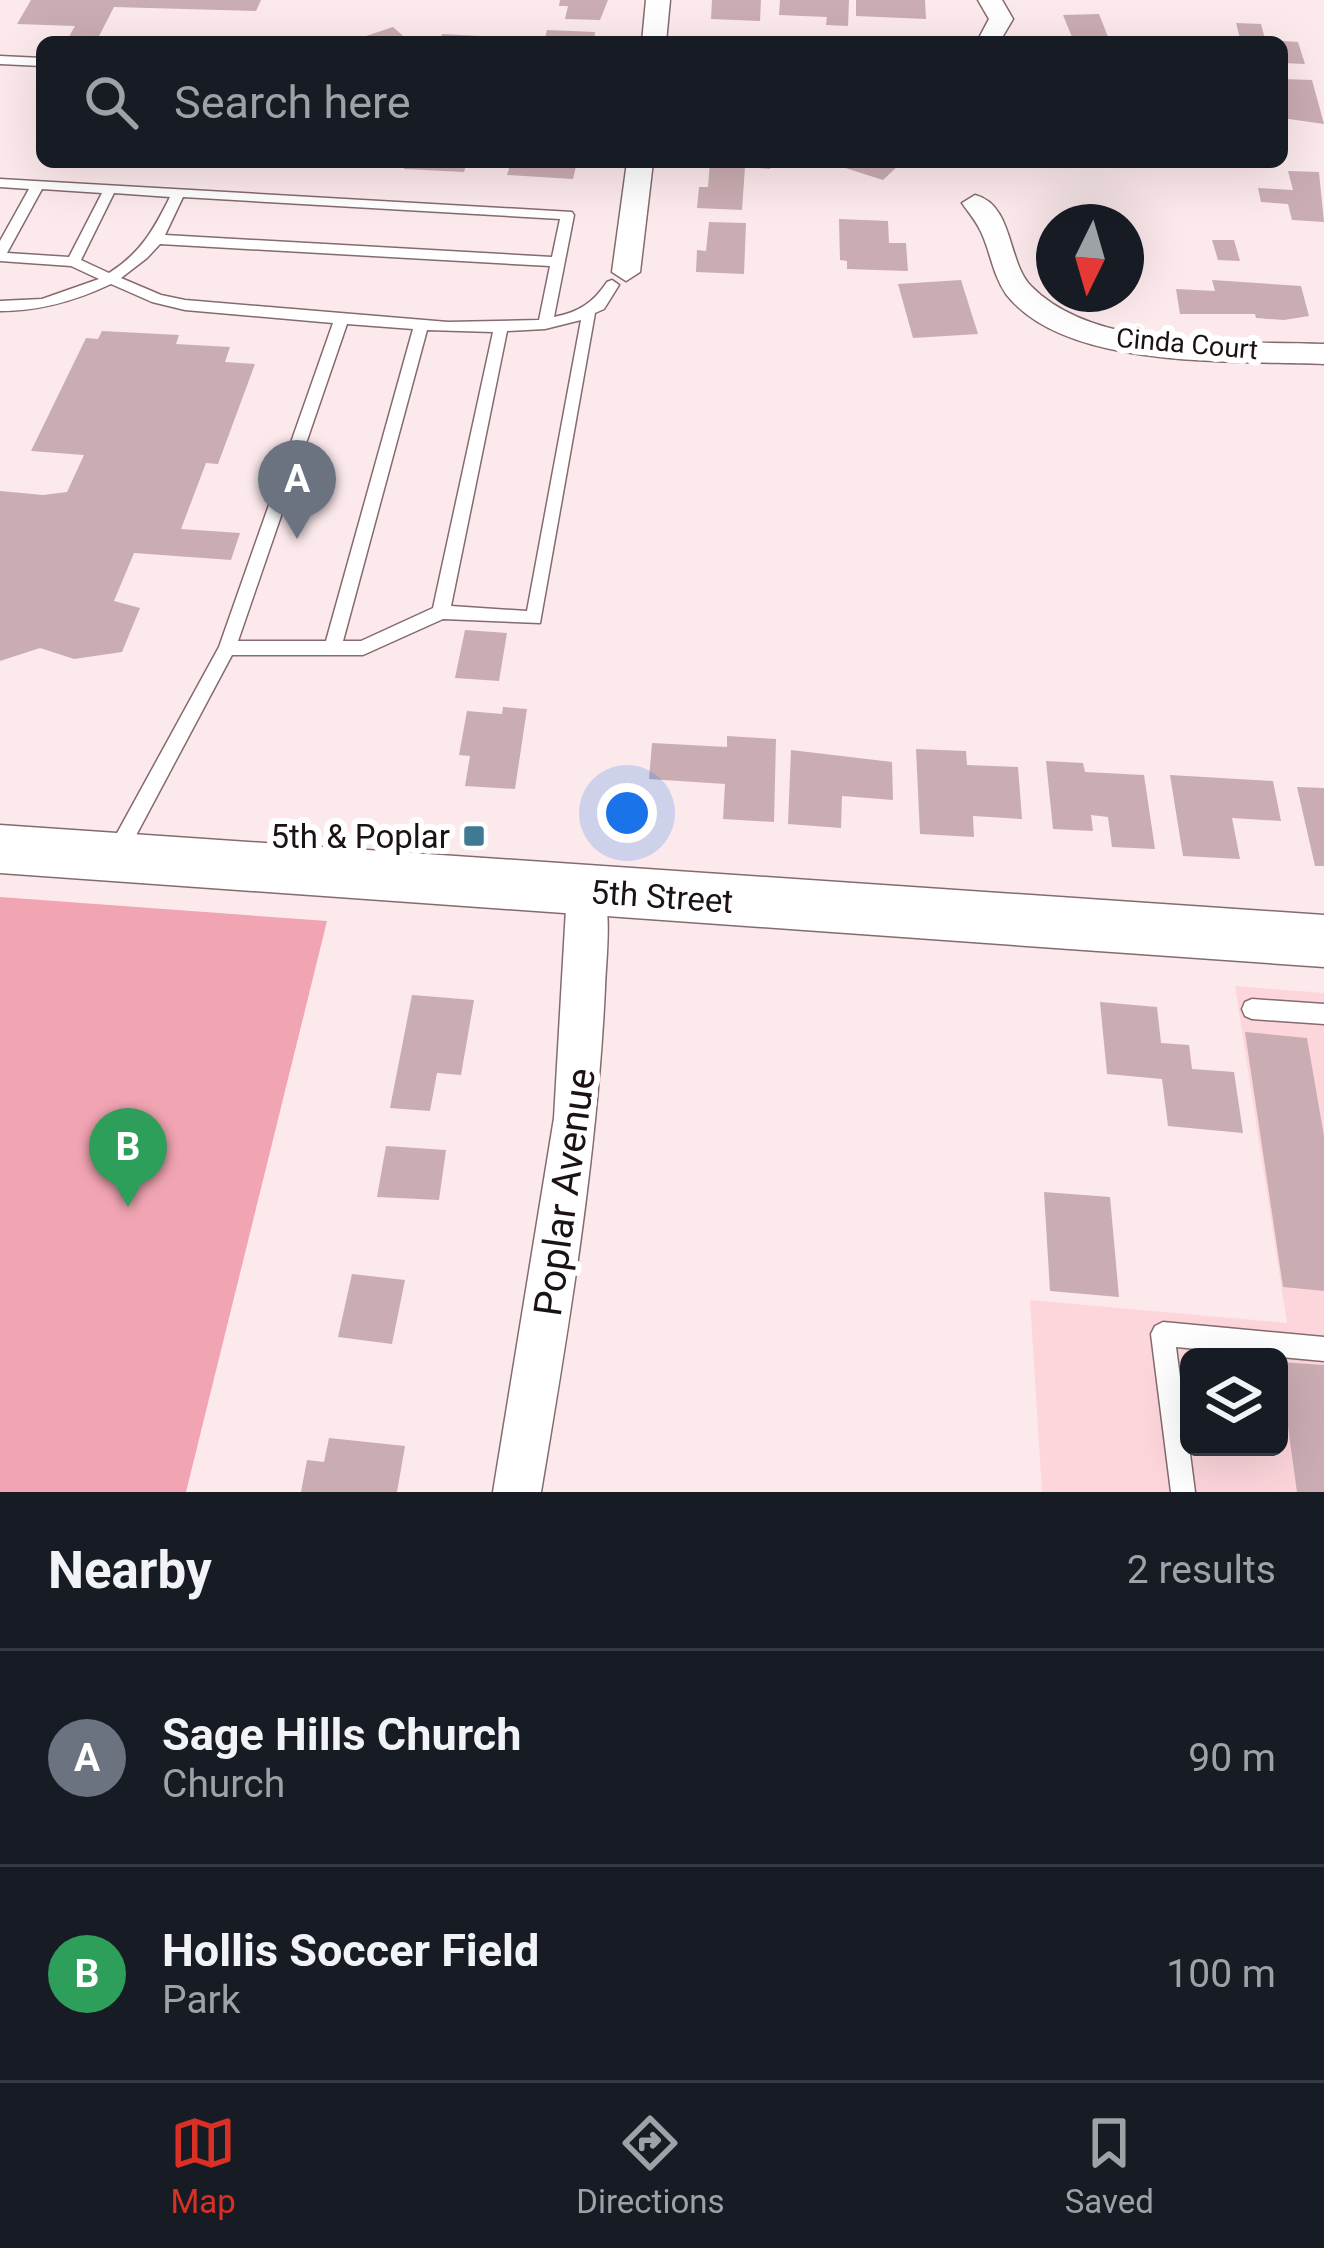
<!DOCTYPE html>
<html lang="en">
<head>
<meta charset="utf-8">
<style>
  :root { --surface:#171b24; --page:#242831; --text:#f1f3f6; --muted:#9ea1a6; --line:#363941; --accent:#d93025 }
  body { margin:0; font-family:Roboto,sans-serif; background:var(--page); color:var(--text) }
  .controls { position:absolute; right:36px; bottom:36px; display:grid; overflow:hidden; border-radius:18px; box-shadow:0 12px 48px #0002 }
  .controls button { width:108px; height:108px; display:grid; place-items:center; padding:0; border:0; border-bottom:3px solid var(--line); background:var(--surface); color:var(--text); font:60px sans-serif }
  .compass { position:absolute; left:1036px; top:204px; width:108px; height:108px; border-radius:50%; background:var(--surface); box-shadow:0 12px 48px #0002; rotate:185deg }
  .you { position:absolute; left:627px; top:813px; width:42px; height:42px; margin:-30px; border:9px solid #fff; border-radius:50%; background:#1a73e8; box-shadow:0 0 0 18px #1a73e833 }
  .badge { display:grid; place-items:center; width:78px; height:78px; border-radius:50%; background:var(--accent); color:#fff; font-size:39px; font-weight:700 }
  .pin { position:absolute; translate:-50% -99px; filter:drop-shadow(0 3px 6px #0008) }
  .pin::after { content:''; position:absolute; top:63px; width:42px; height:36px; background:inherit; clip-path:polygon(0 0,100% 0,50% 100%) }
  .list { margin:0; padding:0; list-style:none }
  h2 { display:flex; justify-content:space-between; align-items:center; height:156px; margin:0; padding:0 48px; font-size:51px }
  h2 small { font-size:39px; font-weight:400; color:var(--muted) }
  .list li { display:grid; grid-template-columns:78px 1fr auto; gap:36px; align-items:center; box-sizing:border-box; height:216px; padding:0 48px; border-top:3px solid var(--line) }
  .list b { display:block; font-size:45px; white-space:nowrap }
  .list p { margin:0; font-size:39px; white-space:nowrap; color:var(--muted) }
  .list em { font-size:39px; font-style:normal; color:var(--muted) }
  .icon { flex:none; width:66px; height:66px; fill:none; stroke:currentColor; stroke-width:2; stroke-linecap:round; stroke-linejoin:round }
  .map { position:relative; flex:none; width:1324px; height:1492px; overflow:hidden }
  .search { position:absolute; background:var(--surface); box-shadow:0 12px 48px #0002; left:36px; right:36px; top:36px; height:132px; display:flex; align-items:center; gap:30px; box-sizing:border-box; padding:0 42px; border-radius:18px; color:var(--muted); font-size:45px }
  .sheet { height:588px; background:var(--surface) }
  nav { display:flex; justify-content:space-around; align-items:center; box-sizing:border-box; height:168px; border-top:3px solid var(--line); background:var(--surface); font-size:33px; color:var(--muted) }
  nav a { display:grid; justify-items:center; gap:6px }
  nav .on { color:var(--accent) }
  .map>svg:first-child { display:block }
  .built { fill:#fdd6dc; fill-rule:evenodd }
  .green { fill:#f1a4b2 }
  .building { fill:#caadb2 }
  .lines { fill:none; stroke-linecap:round; stroke-linejoin:round }
  .service-casing { stroke:#856a6f; stroke-width:3 }
  .minor-casing { stroke:#856a6f; stroke-width:3 }
  .secondary-casing { stroke:#856a6f; stroke-width:3 }
  .service { fill:#fff; fill-rule:evenodd }
  .minor { fill:#fff; fill-rule:evenodd }
  .secondary { fill:#fff; fill-rule:evenodd }
  .poi-dot { fill:#3f7992; stroke:#fff; stroke-width:4.5 }
  .labels { text-anchor:middle; stroke-width:12; stroke-linejoin:round; paint-order:stroke }
  .far-street-label { font-size:27px; fill:#1c1214; stroke:#fff }
  .poi-label { font-size:33px; fill:#1c1214; stroke:#fff; text-anchor:end }
  .street-label { font-size:33px; fill:#1c1214; stroke:#fff }
  .near-street-label { font-size:39px; fill:#1c1214; stroke:#fff }
</style>
</head>
<body>
<div class="map">
<svg width="1324" height="1492" viewBox="0 0 1324 1492">
  <rect width="100%" height="100%" fill="#fce9ec"/>
  <path class="built" d="M1235,986l89,7v499h-282l-12,-192 257,23zM1189,1357h90v90h-90z"/>
  <polygon class="green" points="0,897 327,921 186,1492 0,1492"/>
  <g class="building">
    <polygon points="31,0 261,0 256,11 114,7 96,42 66,42 75,26 17,24"/>
    <polygon points="560,0 608,0 600,20 565,19 568,6 559,6"/>
    <polygon points="712,0 761,0 760,21 711,19"/>
    <polygon points="780,0 849,0 848,26 826,25 827,17 779,15"/>
    <polygon points="856,0 925,0 926,19 856,16"/>
    <polygon points="1099,14 1110,42 1074,42 1063,15"/>
    <polygon points="1236,23 1261,24 1265,39 1240,38"/>
    <polygon points="393,27 410,42 352,42 351,41"/>
    <polygon points="547,30 595,32 594,42 544,42"/>
    <polygon points="442,34 520,38 519,42 440,42"/>
    <polygon points="1282,41 1298,42 1305,64 1282,63"/>
    <polygon points="1282,79 1312,80 1324,124 1282,118"/>
    <polygon points="406,162 467,162 464,172 404,169"/>
    <polygon points="511,162 577,162 573,179 507,175"/>
    <polygon points="710,162 771,162 770,169 745,167 742,210 697,208 699,187 708,187"/>
    <polygon points="839,162 902,162 883,180 836,165"/>
    <polygon points="1288,171 1319,172 1324,222 1292,220 1288,204 1261,202 1258,188 1293,190"/>
    <polygon points="839,219 888,221 889,243 906,243 908,271 847,269 847,261 840,260"/>
    <polygon points="709,222 746,223 744,274 696,272 697,250 706,251"/>
    <polygon points="1212,240 1234,240 1240,261 1218,260"/>
    <polygon points="961,280 978,334 913,338 898,284"/>
    <polygon points="1212,280 1301,286 1309,316 1284,320 1256,318 1255,314 1180,314 1176,289 1215,291"/>
    <polygon points="102,331 179,335 176,344 230,347 225,362 255,364 218,464 206,463 181,529 240,533 231,560 134,553 114,601 140,608 122,652 74,659 40,648 0,661 0,491 43,495 67,492 84,455 31,451 86,338 98,339"/>
    <polygon points="465,630 507,633 499,681 455,678"/>
    <polygon points="503,707 527,709 515,789 465,786 470,756 459,755 467,711 502,714"/>
    <polygon points="727,736 776,739 774,822 723,819 725,784 649,779 652,743 727,747"/>
    <polygon points="916,749 966,751 967,765 1018,767 1022,819 973,816 974,837 920,834"/>
    <polygon points="791,750 892,762 893,800 842,796 841,828 788,824"/>
    <polygon points="1046,761 1083,763 1085,772 1144,775 1155,849 1112,847 1108,817 1091,815 1093,831 1053,829"/>
    <polygon points="1170,775 1273,781 1281,821 1232,818 1240,859 1183,856"/>
    <polygon points="1297,787 1324,788 1324,866 1315,866"/>
    <polygon points="412,995 474,1000 461,1075 437,1073 430,1111 390,1108"/>
    <polygon points="1100,1002 1157,1007 1161,1043 1189,1045 1192,1069 1234,1072 1243,1133 1168,1126 1162,1079 1107,1074"/>
    <polygon points="1245,1032 1307,1038 1324,1136 1324,1291 1283,1287"/>
    <polygon points="386,1146 446,1150 439,1200 377,1197"/>
    <polygon points="1044,1192 1110,1197 1119,1297 1050,1291"/>
    <polygon points="352,1274 405,1280 392,1344 338,1337"/>
    <polygon points="1279,1362 1324,1365 1324,1492 1297,1492"/>
    <polygon points="329,1438 405,1446 397,1492 301,1492 307,1460 324,1462"/>
  </g>
  <g class="lines">
    <g class="service-casing">
      <g id="service">
        <polygon points="0,56 42,58 42,66 0,64"/>
        <path d="M0,179l572,33 2,3 -20,102c25,-5 39,-14 53,-35l5,-2 7,5 -15,24 -9,4 -55,310 -97,-4 -80,36h-131l-108,203 -7,2 -7,-2 -2,-6 2,-6 109,-199 114,-324 -148,-13 -33,-8 -41,-18c-36,17 -71,27 -111,27v-10l42,-2 57,-20 -28,-13 -71,-5v-20l29,-52 -29,-2zM42,189l60,4 -33,64 -62,-4zM114,193l56,4c-16,32 -29,56 -61,76l-28,-13zM183,197l377,22 -8,38 -387,-22zM160,244l390,22 -11,54 -91,2 -263,-22 -24,-5 -40,-17 26,-20zM581,320l-54,291 -76,-5 56,-275 38,-2zM347,324l66,5 -87,312h-88zM427,330l66,2 -60,276 -72,33h-18z"/>
        <polygon points="1252,999 1324,1004 1324,1024 1252,1019 1245,1016 1242,1009 1245,1002"/>
        <polygon points="1163,1322 1324,1337 1324,1361 1176,1347 1195,1492 1171,1492 1151,1334 1155,1326"/>
      </g>
    </g>
    <g class="minor-casing">
      <g id="minor">
        <polygon points="646,0 670,0 666,42 642,42"/>
        <polygon points="978,0 1002,0 1013,19 1000,41 988,42 980,36 989,19"/>
        <polygon points="627,162 653,162 640,272 626,281 612,272"/>
        <path d="M975,195c39,10 32,67 56,91 66,67 206,54 293,58v20c-87,-4 -259,7 -318,-70 -13,-19 -15,-40 -24,-60 -5,-12 -13,-21 -20,-31z"/>
        <path d="M586,874l14,5c13,30 6,77 5,109 -8,170 -36,337 -64,504h-48l61,-374 13,-227 5,-12z"/>
      </g>
    </g>
    <g class="secondary-casing">
      <polygon id="secondary" points="0,825 1324,915 1324,967 0,873"/>
    </g>
    <use href="#service" class="service"/>
    <use href="#minor" class="minor"/>
    <use href="#secondary" class="secondary"/>
  </g>
  <rect class="poi-dot" x="462" y="824" width="24" height="24" rx="6"/>
  <g class="labels">
    <g class="far-street-label">
      <text transform="translate(1187 344) rotate(5)" y="9">Cinda Court</text>
    </g>
    <g class="poi-label">
      <text x="450" y="848">5th &amp; Poplar</text>
    </g>
    <g class="street-label">
      <text transform="translate(662 896) rotate(4)" y="12">5th Street</text>
    </g>
    <g class="near-street-label">
      <text transform="translate(564 1192) rotate(-82)" y="14">Poplar Avenue</text>
    </g>
  </g>
</svg>
<div class="controls">
<button><svg class="icon" aria-label="layers" viewBox="0 0 24 24"><path d="M12 4l9 5-9 5-9-5zM3 14l9 5 9-5"/></svg></button>
</div>
<svg class="compass" viewBox="-18 -18 36 36"><path d="M0-13l5 13h-10z" fill="#e53935"/><path d="M0 13l5-13h-10z" fill="#9ea1a6"/></svg>
<div class="you"></div>
<div class="pin badge" style="left:297px;top:539px;background:#6b7280">A</div>
<div class="pin badge" style="left:128px;top:1207px;background:#2e9e5b">B</div>
<div class="search"><svg class="icon" aria-label="search" viewBox="0 0 24 24"><circle cx="10" cy="10" r="6"/><path d="M15 15l6 6"/></svg>Search here</div>
</div>
<section class="sheet">
<h2>Nearby<small>2 results</small></h2>
<ul class="list">
<li><span class="badge" style="background:#6b7280">A</span><div><b>Sage Hills Church</b><p>Church</p></div><em>90 m</em></li>
<li><span class="badge" style="background:#2e9e5b">B</span><div><b>Hollis Soccer Field</b><p>Park</p></div><em>100 m</em></li>
</ul>
</section>
<nav>
<a class="on"><svg class="icon" aria-label="map" viewBox="0 0 24 24"><path d="M3 6l6-2 6 2 6-2v14l-6 2-6-2-6 2zM9 4v14M15 6v14"/></svg>Map</a>
<a><svg class="icon" aria-label="directions" viewBox="0 0 24 24"><path d="M12 3l9 9-9 9-9-9zM9 14v-3h6M13 9l2 2-2 2"/></svg>Directions</a>
<a><svg class="icon" aria-label="saved" viewBox="0 0 24 24"><path d="M7 4h10v16l-5-4-5 4z"/></svg>Saved</a>
</nav>
</body>
</html>
